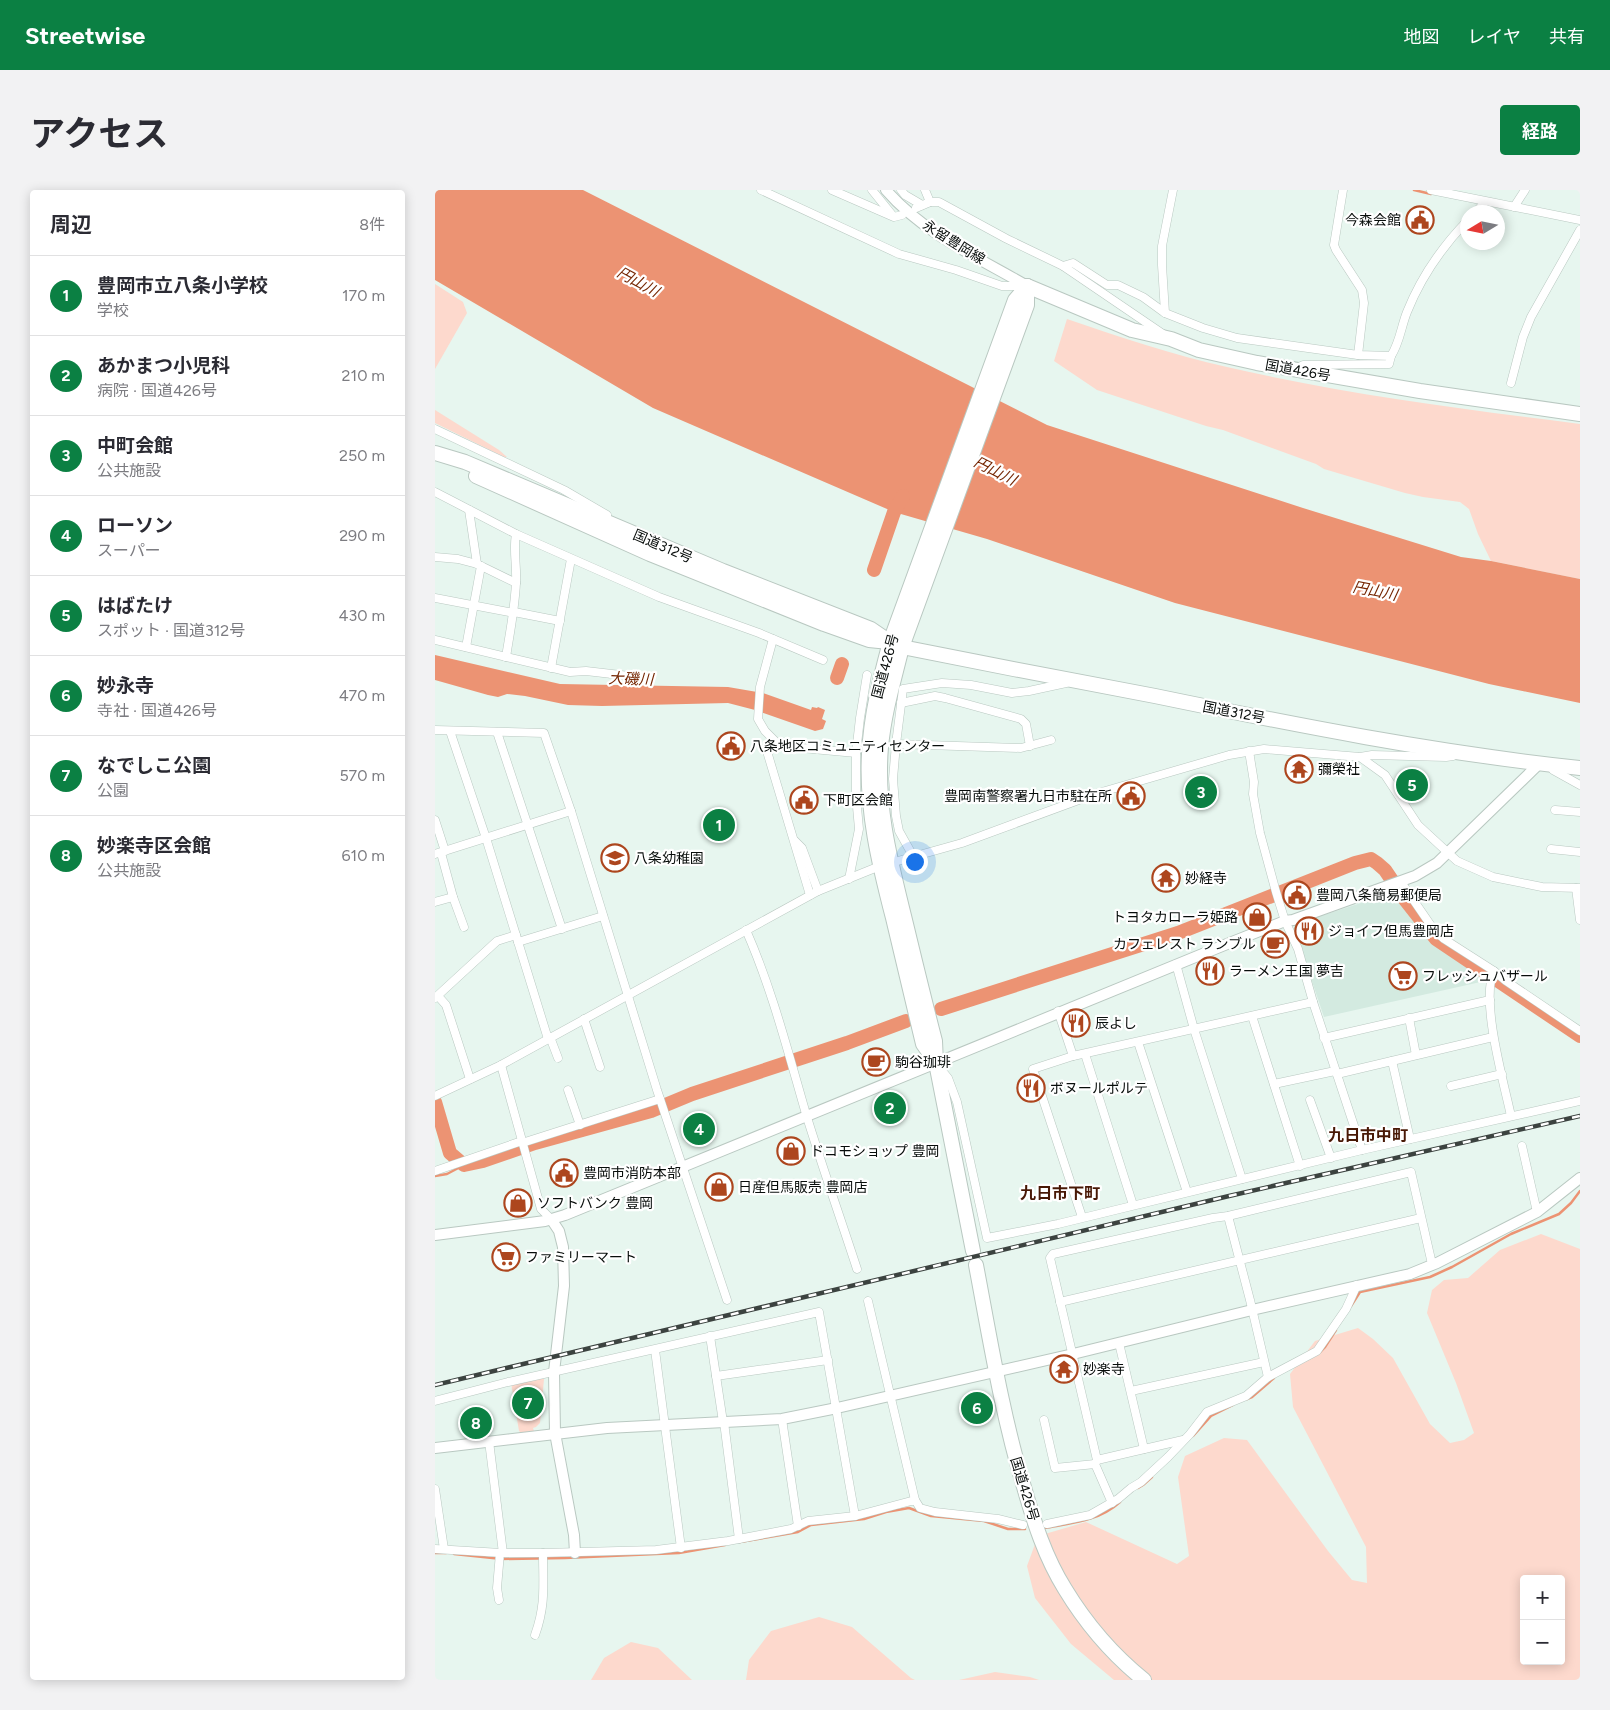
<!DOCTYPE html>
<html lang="ja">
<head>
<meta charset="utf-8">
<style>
  :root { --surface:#fff; --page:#f2f2f3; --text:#2b2b33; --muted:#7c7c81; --line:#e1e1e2; --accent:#0b8043 }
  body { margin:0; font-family:Figtree,"Noto Sans JP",sans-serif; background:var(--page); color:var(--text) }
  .controls { position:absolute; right:15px; bottom:15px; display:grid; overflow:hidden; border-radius:5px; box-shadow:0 2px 12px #0003 }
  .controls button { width:45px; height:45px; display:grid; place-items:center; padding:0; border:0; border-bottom:1px solid var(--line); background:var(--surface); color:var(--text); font:25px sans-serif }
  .compass { position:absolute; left:1025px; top:15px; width:45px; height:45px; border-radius:50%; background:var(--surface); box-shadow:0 2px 12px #0003; rotate:260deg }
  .you { position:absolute; left:479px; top:671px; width:18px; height:18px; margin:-12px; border:4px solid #fff; border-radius:50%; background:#1a73e8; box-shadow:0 0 0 8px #1a73e833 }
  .badge { display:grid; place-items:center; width:32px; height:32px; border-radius:50%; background:var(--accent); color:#fff; font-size:16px; font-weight:700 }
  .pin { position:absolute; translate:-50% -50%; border:2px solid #fff; box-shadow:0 1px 5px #0006 }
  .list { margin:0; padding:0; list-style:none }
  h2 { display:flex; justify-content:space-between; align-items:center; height:65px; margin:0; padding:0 20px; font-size:21px }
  h2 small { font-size:16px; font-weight:400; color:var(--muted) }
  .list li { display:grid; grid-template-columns:32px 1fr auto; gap:15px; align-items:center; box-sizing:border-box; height:80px; padding:0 20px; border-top:1px solid var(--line) }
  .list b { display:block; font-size:19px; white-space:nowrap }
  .list p { margin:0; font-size:16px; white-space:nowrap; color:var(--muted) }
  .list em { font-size:16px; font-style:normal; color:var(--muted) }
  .map { position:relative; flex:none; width:1145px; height:1490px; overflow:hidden; border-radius:5px }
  header { display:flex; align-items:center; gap:30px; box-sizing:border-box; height:70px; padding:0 25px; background:var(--accent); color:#fff }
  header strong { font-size:24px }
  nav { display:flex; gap:28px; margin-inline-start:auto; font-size:18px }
  .intro { display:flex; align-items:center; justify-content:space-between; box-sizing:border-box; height:120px; padding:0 30px }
  h1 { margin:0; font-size:35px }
  .button { padding:12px 22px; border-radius:5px; background:var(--accent); color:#fff; font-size:18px; font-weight:700 }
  main { display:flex; gap:30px; padding:0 30px }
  aside { flex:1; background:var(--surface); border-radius:5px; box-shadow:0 2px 12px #0003 }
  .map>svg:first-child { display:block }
  .built { fill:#d3eae0 }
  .green { fill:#fdd9cd; fill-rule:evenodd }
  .water { fill:#ec9373 }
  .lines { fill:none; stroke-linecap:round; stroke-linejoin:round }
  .stream { stroke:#ec9373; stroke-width:2.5 }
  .river { stroke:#ec9373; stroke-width:14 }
  .street-casing { stroke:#b9c8c1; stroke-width:9 }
  .secondary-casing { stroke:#b9c8c1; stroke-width:12 }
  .highway-casing { stroke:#b9c8c1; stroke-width:16 }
  .street { stroke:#fff; stroke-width:8 }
  .secondary { stroke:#fff; stroke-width:10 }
  .highway { stroke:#fff; stroke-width:14 }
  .rail-casing { stroke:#3c4340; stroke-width:4.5 }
  .rail { stroke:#fff; stroke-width:2.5; stroke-dasharray:8; stroke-linecap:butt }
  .labels { text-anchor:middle; stroke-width:4.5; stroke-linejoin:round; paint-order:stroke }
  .poi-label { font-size:14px; fill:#080d0b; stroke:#fff; text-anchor:start }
  .street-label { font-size:14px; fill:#080d0b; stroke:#fff }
  .water-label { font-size:15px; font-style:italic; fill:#762704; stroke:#fff }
  .quarter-label { font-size:16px; font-weight:bold; fill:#481805; stroke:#fff }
</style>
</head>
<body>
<header>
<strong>Streetwise</strong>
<nav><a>地図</a><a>レイヤ</a><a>共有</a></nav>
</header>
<div class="intro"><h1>アクセス</h1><a class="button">経路</a></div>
<main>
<aside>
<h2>周辺<small>8件</small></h2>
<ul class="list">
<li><span class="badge">1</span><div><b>豊岡市立八条小学校</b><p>学校</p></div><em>170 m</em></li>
<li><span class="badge">2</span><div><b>あかまつ小児科</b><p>病院 · 国道426号</p></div><em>210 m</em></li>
<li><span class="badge">3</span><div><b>中町会館</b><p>公共施設</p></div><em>250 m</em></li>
<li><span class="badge">4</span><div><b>ローソン</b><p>スーパー</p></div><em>290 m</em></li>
<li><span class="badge">5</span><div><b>はばたけ</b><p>スポット · 国道312号</p></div><em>430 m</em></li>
<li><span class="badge">6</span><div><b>妙永寺</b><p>寺社 · 国道426号</p></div><em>470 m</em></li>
<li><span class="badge">7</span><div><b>なでしこ公園</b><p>公園</p></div><em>570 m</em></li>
<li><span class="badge">8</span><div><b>妙楽寺区会館</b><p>公共施設</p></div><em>610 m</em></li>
</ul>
</aside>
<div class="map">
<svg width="1145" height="1490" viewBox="0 0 1145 1490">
  <rect width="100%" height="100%" fill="#e7f6ef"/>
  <polygon class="built" points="960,702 996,746 1006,755 1054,786 1054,788 1050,791 889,827 858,735"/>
  <g class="green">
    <polygon points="0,94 28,112 32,123 0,179"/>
    <path d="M632,129c53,18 106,36 160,48 116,27 235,42 353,57v155l-89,-18 -13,-27 -9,-25 -9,-7 -37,-5 -18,-4 -81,-24 -8,-5 -93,-34 -17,-4 -109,-36 -43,-29z"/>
    <polygon points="0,220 64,260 72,267 69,267 0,233"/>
    <path d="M1106,1044l39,15v431h-466l-43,-36 -36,-46 -8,-32 11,-30 48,-14 91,42 12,-8 -11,-79 7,-21 39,-18 23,2 81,111 24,29 15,3 -1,-36 -73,-140 -3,-33 25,-33 43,-13 15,11 20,19 37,66 20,19 14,-3 10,-7 -18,-50 -29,-70 5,-23 12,-10 24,-2 32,-28zM1089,1389h37v82h-37z"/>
    <polygon points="106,1187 109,1189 105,1233 101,1237 98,1238 99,1241 86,1243 84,1241 76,1193"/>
    <polygon points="384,1427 417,1437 476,1488 480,1490 311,1490 314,1470 336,1441"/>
    <polygon points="196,1452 223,1458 257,1490 156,1490 169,1468"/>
    <polygon points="560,1482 595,1487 604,1490 524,1490"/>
  </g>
  <g class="water">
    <polygon points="0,0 148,0 612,235 868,318 1026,367 1056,371 1145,389 1145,513 1054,494 740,413 552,349 459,322 218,218 0,90"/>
    <polygon points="0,465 125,494 293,497 328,503 376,520 377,517 382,518 383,517 390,520 387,529 391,531 388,539 380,541 320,520 293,513 167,516 133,515 90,506 72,504 63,507 53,505 0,490"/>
  </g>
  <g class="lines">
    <g class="stream">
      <polyline points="979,0 996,4"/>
      <polyline points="0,986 12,984 29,975"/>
      <polyline points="916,1116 925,1102 995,1087 1017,1077 1076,1044 1124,1024 1136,1013 1145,1001"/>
      <polyline points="885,1162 890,1157 901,1140"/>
      <polyline points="812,1209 817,1207 839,1188"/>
      <polyline points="758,1246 776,1226 798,1215"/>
      <polyline points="703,1298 708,1295 717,1287"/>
      <path d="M610,1338c27,-5 54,-7 75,-26"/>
      <polyline points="305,1352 363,1342 376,1335 429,1329 451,1322 474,1318 496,1326 549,1331 573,1339 590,1339"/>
      <polyline points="0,1363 11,1363"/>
      <polyline points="19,1364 67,1369 130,1368 244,1363 290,1355"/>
    </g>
    <g class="river">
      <polyline points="439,380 459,322 468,306"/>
      <polyline points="402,488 407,474"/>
      <polyline points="506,819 743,743 920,673 936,669 942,673 950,680 971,711 1001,749 1145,846"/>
      <polyline points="0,912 15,963 29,975 48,971 100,953 216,921 257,904 412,853 471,831"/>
    </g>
    <g class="street-casing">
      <g id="street">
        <polyline points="326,0 464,64 521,80 567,96 590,96"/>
        <polyline points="397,0 459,27 467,25"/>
        <polyline points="437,0 458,26"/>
        <polyline points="466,0 470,5 487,15"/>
        <polyline points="490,0 495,12"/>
        <polyline points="908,0 899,55 901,60 927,100 929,113 923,165"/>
        <polyline points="996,0 1145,30"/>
        <polyline points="1079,17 1090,0"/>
        <polyline points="481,18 495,12 504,12 572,49 628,76 728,144"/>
        <polyline points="1041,22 1050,12"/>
        <path d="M628,76l10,-3 34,22h11l25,12 22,16 38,15 34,10 121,17 33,1c9,-14 10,-29 16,-44 14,-35 34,-64 60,-91"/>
        <polyline points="730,123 727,75 727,56 738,0"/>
        <polyline points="864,177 868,175 954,174 956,166"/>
        <polyline points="1076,193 1088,147 1096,127 1145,40"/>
        <polyline points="0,239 129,300 172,325"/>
        <path d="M0,302l81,42c-3,16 1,32 0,48 -1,25 -6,50 -10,75"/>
        <polyline points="34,320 42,374"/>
        <polyline points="81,344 224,407 324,443 388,470"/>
        <polyline points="0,367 23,369 42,374 81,393"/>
        <polyline points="0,408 79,423"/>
        <polyline points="79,422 125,431"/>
        <polyline points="338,449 325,497 323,529 330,541 345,556 421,563"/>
        <polyline points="0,450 135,482 151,481 203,487"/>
        <polyline points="31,457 46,376"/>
        <polyline points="116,478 136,369"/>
        <polyline points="466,513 500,506 510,508 586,529 591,534 595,556"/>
        <polyline points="0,540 109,543 136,621 0,664"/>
        <polyline points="15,541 51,648 113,849"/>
        <polyline points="62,542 127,739"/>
        <polyline points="461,554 586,558 616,550"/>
        <polyline points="331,558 375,705"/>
        <polyline points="814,561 819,592 818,604 825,643 841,702 850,731 863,759 878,812 927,960"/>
        <polyline points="925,567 950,585 983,635 1022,671 1058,687 1107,697 1145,698"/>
        <polyline points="1116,576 1118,580 1145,595"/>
        <polyline points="1120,620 1145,622"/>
        <polyline points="136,621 222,900 292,1110"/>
        <polyline points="0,630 10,661"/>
        <polyline points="360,651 367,658 383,701"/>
        <polyline points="1116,659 1145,662"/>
        <polyline points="6,663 18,707 29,737"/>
        <polyline points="478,666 464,641 461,626 458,589 461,554 468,499 507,493 536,495 577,503 594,501 631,493"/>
        <polyline points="414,689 424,639 421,606 421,563 425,528 432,485"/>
        <polyline points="966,692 999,740 1009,749 1059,781 1071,791 1145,841"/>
        <polyline points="1141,698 1145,730"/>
        <polyline points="0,712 18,707"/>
        <path d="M311,740c26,59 42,122 60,184 16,52 34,103 51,155"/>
        <polyline points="83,752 168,726"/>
        <polyline points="741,774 759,839 807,989"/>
        <path d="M1059,781c-14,29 10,112 17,145"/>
        <polyline points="3,806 11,815 35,889"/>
        <polyline points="0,808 62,751 81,745"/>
        <polyline points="623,821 638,866"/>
        <polyline points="817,826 865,976"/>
        <polyline points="974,828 981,865"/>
        <polyline points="149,829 165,877"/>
        <polyline points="115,847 123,868"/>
        <polyline points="889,848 1055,810"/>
        <polyline points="703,852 752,1002"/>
        <polyline points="650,864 698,1015"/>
        <polyline points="957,871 975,949"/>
        <polyline points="66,875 106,1019 116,1029"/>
        <polyline points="504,877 513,888 522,912 552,1048 623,1034 927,960 1145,911"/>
        <polyline points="902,884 1058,847"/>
        <polyline points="839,894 900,881"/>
        <polyline points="1016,896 1067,884"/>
        <polyline points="133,900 145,935"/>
        <polyline points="0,906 66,875 383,701 445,676 527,653 660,604 794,565 829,559 925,567 937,565 1011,567 1018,566"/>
        <polyline points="875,910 896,968"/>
        <polyline points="87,953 225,909"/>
        <polyline points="1087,956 1102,1022"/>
        <polyline points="0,981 87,951"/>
        <polyline points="793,1026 815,1110 833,1187"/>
        <polyline points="647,1027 598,879 638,866 878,812"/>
        <polyline points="433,1111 480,1310"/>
        <polyline points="625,1112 986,1028"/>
        <polyline points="275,1146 288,1232"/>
        <polyline points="684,1153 709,1259"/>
        <polyline points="220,1160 246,1358"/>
        <polyline points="281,1186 393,1170"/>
        <polyline points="696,1201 829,1172"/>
        <polyline points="0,1211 73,1192 384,1122 420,1326"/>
        <polyline points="347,1229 363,1336"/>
        <polyline points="609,1230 620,1278 660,1274"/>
        <polyline points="289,1232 304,1349"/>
        <polyline points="54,1251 68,1363"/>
        <polyline points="662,1270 748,1250"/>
        <polyline points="0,1299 9,1359"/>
        <polyline points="677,1313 660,1274 662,1270 615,1068 618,1064 778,1028 793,1026 976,982 997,1074"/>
        <polyline points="612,1334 655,1325 683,1309 696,1298 706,1292 733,1267 755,1244 772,1222 811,1206 833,1187 882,1161 911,1119 922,1095"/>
        <polyline points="0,1359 66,1363 108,1363 221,1360 293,1351 356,1339 373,1331 420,1326 480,1310 485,1318 500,1322 563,1329 588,1335"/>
        <polyline points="64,1410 62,1398 65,1363"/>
        <path d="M100,1445c11,-30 8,-51 8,-82"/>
      </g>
    </g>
    <g class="secondary-casing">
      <g id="secondary">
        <path d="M451,0c37,43 93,68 141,96"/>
        <polyline points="116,1029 124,1041 128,1057 129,1096 119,1182 120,1243 139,1345 140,1363"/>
        <polyline points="0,1045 110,1031 130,1025 792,754 850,731 858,730 980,686 1002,673 1104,574"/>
        <polyline points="0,1258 172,1238 347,1229 402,1218 638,1164 817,1120 975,1084 1002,1073 1102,1022 1145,988"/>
      </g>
    </g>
    <g class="highway-casing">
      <g id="highway">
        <polyline points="592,96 697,140 736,149 764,160 822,173 985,201 1145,224"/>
        <path d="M0,263l30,9 258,109 148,58 19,13 12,5c84,17 169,33 253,49 140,29 282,57 425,72"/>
        <polyline points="41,286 215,364 389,434 434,450 454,452"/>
        <path d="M500,871l-12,-17c-10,-42 -20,-84 -30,-126 -14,-54 -27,-108 -24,-164 2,-39 11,-75 21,-112l125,-342 12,-14"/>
        <path d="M538,1061l-37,-188 -1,-22c-11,-42 -21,-84 -31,-125 -14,-57 -28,-110 -23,-169 3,-34 13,-67 21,-100l125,-342v-19"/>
        <path d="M541,1075c14,74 26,149 48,222 10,35 21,70 41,102 20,33 48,66 79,91"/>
      </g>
    </g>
    <use href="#street" class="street"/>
    <use href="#secondary" class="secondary"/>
    <use href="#highway" class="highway"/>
    <g class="rail-casing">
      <polyline id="rail" points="0,1195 794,1006 1145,926"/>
    </g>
    <use href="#rail" class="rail"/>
  </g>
  <defs>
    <g id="civic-ring" transform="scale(1.4375)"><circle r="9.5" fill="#fff" stroke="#ad461e" stroke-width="1.5"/><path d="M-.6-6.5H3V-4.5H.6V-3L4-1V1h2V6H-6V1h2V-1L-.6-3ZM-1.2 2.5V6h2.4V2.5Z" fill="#ad461e"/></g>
    <g id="temple-ring" transform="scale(1.4375)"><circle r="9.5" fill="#fff" stroke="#ad461e" stroke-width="1.5"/><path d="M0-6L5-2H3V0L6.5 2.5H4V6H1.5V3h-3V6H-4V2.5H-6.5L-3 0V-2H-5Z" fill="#ad461e"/></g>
    <g id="school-ring" transform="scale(1.4375)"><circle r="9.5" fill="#fff" stroke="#ad461e" stroke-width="1.5"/><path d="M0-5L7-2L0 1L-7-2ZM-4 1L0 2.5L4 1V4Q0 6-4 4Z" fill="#ad461e"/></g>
    <g id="shop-ring" transform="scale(1.4375)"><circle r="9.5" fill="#fff" stroke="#ad461e" stroke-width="1.5"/><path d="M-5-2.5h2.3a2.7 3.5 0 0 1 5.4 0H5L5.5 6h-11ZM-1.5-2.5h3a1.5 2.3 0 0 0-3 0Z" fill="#ad461e"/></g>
    <g id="restaurant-ring" transform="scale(1.4375)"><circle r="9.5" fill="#fff" stroke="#ad461e" stroke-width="1.5"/><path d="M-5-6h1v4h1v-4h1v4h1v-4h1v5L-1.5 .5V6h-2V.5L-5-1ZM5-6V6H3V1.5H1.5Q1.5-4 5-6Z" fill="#ad461e"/></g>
    <g id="cafe-ring" transform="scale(1.4375)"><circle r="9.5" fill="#fff" stroke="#ad461e" stroke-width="1.5"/><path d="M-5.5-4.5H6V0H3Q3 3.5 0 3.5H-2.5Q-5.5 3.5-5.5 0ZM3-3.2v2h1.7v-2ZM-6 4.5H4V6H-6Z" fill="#ad461e"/></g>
    <g id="supermarket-ring" transform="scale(1.4375)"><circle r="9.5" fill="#fff" stroke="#ad461e" stroke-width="1.5"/><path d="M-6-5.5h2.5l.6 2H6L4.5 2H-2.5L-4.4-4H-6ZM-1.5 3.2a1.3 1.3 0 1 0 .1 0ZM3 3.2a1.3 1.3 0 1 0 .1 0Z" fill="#ad461e"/></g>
  </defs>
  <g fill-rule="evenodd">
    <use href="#civic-ring" x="985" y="30"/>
    <use href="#civic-ring" x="296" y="556"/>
    <use href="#temple-ring" x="864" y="579"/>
    <use href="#civic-ring" x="696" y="606"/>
    <use href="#civic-ring" x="369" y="610"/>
    <use href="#school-ring" x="180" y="668"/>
    <use href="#temple-ring" x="731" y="688"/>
    <use href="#civic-ring" x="862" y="705"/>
    <use href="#shop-ring" x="822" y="727"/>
    <use href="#restaurant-ring" x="874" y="741"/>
    <use href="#cafe-ring" x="840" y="754"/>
    <use href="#restaurant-ring" x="775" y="781"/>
    <use href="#supermarket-ring" x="968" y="786"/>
    <use href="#restaurant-ring" x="641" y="833"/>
    <use href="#cafe-ring" x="441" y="872"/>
    <use href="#restaurant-ring" x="596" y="898"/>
    <use href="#shop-ring" x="356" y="961"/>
    <use href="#civic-ring" x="129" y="983"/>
    <use href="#shop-ring" x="284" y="997"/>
    <use href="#shop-ring" x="83" y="1013"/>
    <use href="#supermarket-ring" x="71" y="1067"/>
    <use href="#temple-ring" x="629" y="1179"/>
  </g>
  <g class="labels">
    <g class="poi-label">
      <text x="966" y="35" text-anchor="end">今森会館</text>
      <text x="315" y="561">八条地区コミュニティセンター</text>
      <text x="883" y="584">彌榮社</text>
      <text x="677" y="611" text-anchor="end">豊岡南警察署九日市駐在所</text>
      <text x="388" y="615">下町区会館</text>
      <text x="199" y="673">八条幼稚園</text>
      <text x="750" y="693">妙経寺</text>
      <text x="881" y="710">豊岡八条簡易郵便局</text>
      <text x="803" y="732" text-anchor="end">トヨタカローラ姫路</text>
      <text x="893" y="746">ジョイフ但馬豊岡店</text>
      <text x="821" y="759" text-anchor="end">カフェレスト ランブル</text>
      <text x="794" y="786">ラーメン王国 夢吉</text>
      <text x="987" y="791">フレッシュバザール</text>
      <text x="660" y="838">辰よし</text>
      <text x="460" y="877">駒谷珈琲</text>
      <text x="615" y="903">ボヌールポルテ</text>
      <text x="375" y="966">ドコモショップ 豊岡</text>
      <text x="148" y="988">豊岡市消防本部</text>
      <text x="303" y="1002">日産但馬販売 豊岡店</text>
      <text x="102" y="1018">ソフトバンク 豊岡</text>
      <text x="90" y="1072">ファミリーマート</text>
      <text x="648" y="1184">妙楽寺</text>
    </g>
    <g class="street-label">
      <text transform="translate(519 52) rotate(32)" y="5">永留豊岡線</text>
      <text transform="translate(863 180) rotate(10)" y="5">国道426号</text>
      <text transform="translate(228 356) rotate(23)" y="5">国道312号</text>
      <text transform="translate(450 476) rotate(-75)" y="5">国道426号</text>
      <text transform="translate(799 522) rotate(11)" y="5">国道312号</text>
      <text transform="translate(590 1299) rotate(73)" y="5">国道426号</text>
    </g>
    <g class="water-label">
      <text transform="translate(203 92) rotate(29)" y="5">円山川</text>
      <text transform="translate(560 281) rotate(27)" y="5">円山川</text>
      <text transform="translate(940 401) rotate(11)" y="5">円山川</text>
      <text transform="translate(196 489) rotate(2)" y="5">大磯川</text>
    </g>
    <g class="quarter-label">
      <text x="933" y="951">九日市中町</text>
      <text x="625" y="1009">九日市下町</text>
    </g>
  </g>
</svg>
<div class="controls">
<button>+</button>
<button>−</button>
</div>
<svg class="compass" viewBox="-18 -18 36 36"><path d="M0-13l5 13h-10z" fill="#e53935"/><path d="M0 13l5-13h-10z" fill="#7c7c81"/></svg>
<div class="you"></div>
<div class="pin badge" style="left:284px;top:635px">1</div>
<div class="pin badge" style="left:455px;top:918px">2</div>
<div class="pin badge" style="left:766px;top:602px">3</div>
<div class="pin badge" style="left:264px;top:939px">4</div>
<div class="pin badge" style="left:977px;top:595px">5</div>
<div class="pin badge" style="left:542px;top:1218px">6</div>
<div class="pin badge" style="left:93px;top:1213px">7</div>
<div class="pin badge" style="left:41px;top:1233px">8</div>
</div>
</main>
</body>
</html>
